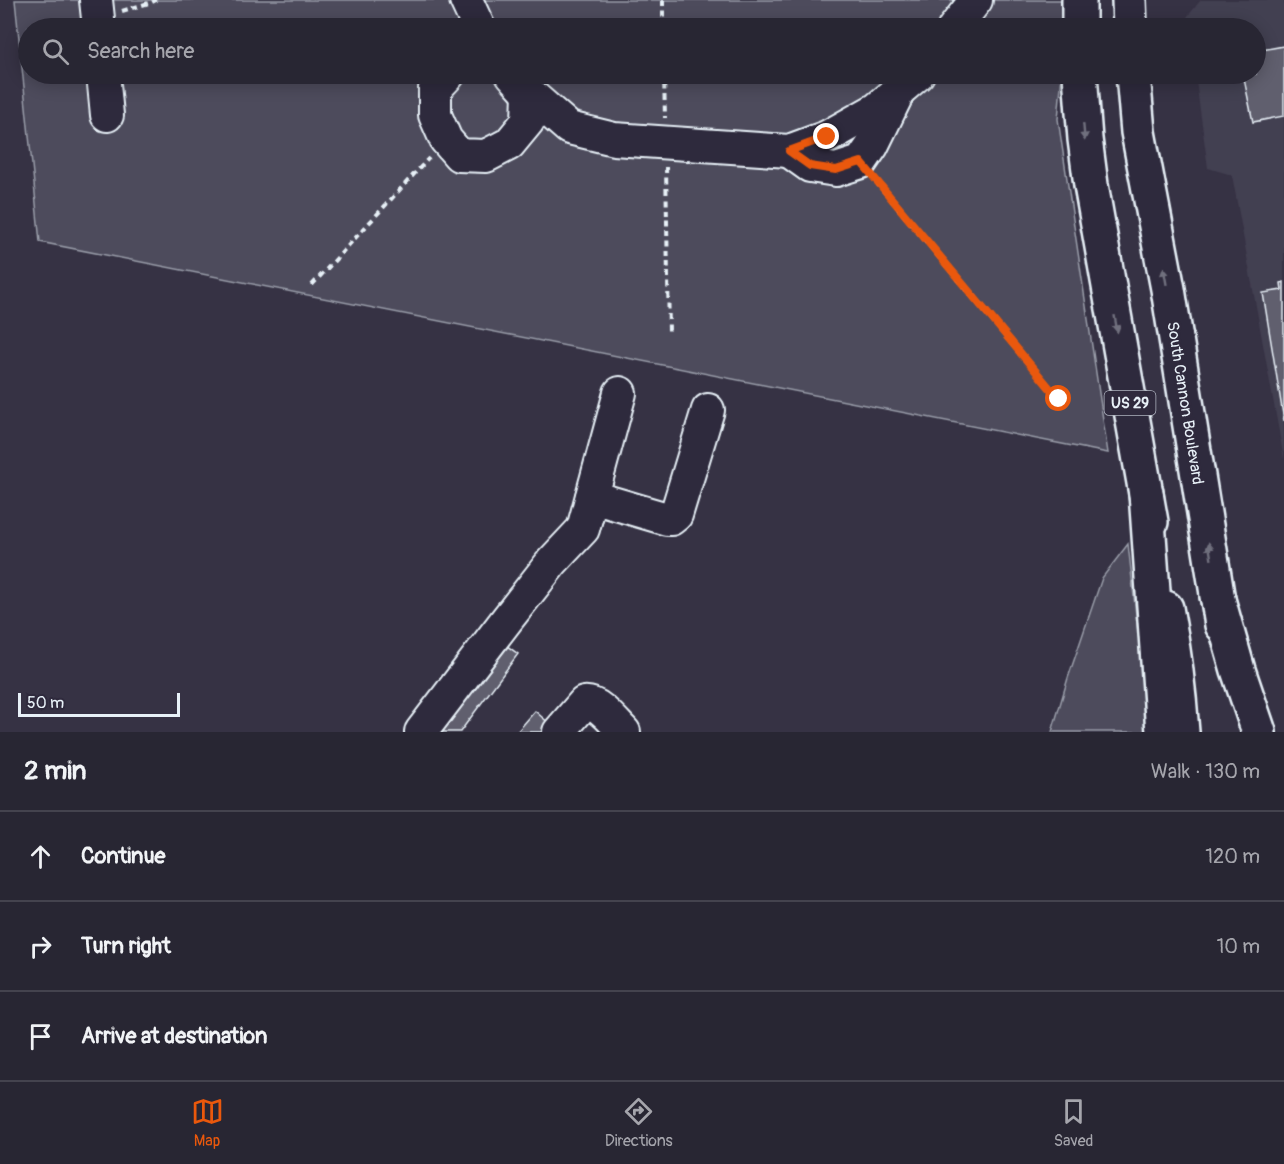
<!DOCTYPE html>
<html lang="en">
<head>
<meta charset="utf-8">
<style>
  :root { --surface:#282633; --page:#302e3b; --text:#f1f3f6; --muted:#a5a5ac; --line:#44434e; --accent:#ea580c }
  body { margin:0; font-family:Pangolin,sans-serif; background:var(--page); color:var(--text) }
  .scale { position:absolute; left:18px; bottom:15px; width:162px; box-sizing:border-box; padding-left:6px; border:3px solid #e8f1f8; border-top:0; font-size:16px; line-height:21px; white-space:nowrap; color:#e8f1f8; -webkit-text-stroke:4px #2f2a3d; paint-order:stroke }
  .stop { position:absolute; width:18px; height:18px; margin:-14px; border:4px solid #ea580c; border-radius:50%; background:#fff }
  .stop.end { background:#ea580c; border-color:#fff; box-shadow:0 2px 6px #0008 }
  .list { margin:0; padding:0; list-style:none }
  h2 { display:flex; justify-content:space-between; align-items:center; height:78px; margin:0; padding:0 24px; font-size:26px }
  h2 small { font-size:20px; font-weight:400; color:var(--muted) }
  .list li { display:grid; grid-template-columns:39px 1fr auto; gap:18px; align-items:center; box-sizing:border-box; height:90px; padding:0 24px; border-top:2px solid var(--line) }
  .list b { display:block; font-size:22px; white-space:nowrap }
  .list em { font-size:20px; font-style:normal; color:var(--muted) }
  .icon { flex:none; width:33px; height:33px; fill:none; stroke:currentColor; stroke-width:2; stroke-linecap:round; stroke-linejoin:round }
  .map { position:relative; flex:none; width:1284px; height:732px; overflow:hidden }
  .search { position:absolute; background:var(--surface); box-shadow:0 3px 15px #0003; left:18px; right:18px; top:18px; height:66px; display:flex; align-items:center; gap:15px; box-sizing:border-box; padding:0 21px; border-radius:33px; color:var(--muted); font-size:22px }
  .sheet { height:348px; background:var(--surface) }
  nav { display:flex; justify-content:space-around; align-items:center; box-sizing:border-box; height:84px; border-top:2px solid var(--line); background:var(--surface); font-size:16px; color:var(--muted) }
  nav a { display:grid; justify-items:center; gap:3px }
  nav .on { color:var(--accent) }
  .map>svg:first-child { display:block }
  .built { fill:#433f51 }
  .green { fill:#4d4b5c; stroke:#9a9eaa; stroke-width:1.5 }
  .building { fill:#605e6e; stroke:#e8f1f8; stroke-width:1.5 }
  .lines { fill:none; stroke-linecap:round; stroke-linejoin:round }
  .minor-casing { stroke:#e8f1f8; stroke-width:36 }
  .major-casing { stroke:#e8f1f8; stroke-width:38 }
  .highway-casing { stroke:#e8f1f8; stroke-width:38 }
  .path { stroke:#e8f1f8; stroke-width:4; stroke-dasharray:6 4.5; stroke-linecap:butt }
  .minor { stroke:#2f2a3d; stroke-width:32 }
  .major { stroke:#2f2a3d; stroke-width:33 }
  .highway { stroke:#2f2a3d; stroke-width:33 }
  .oneway { fill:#70707e }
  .route { stroke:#ea580c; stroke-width:8 }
  .labels { text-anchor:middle; stroke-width:5; stroke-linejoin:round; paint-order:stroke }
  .shield { fill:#2f2a3d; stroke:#b0b5c0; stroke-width:1.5 }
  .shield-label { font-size:15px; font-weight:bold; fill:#e8f1f8 }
  .street-label { font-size:16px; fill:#e8f1f8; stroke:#2f2a3d }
</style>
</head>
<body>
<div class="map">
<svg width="1284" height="732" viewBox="0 0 1284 732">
  <rect width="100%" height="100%" fill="#363244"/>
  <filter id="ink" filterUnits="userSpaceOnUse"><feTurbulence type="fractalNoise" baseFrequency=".0167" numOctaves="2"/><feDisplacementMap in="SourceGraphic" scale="12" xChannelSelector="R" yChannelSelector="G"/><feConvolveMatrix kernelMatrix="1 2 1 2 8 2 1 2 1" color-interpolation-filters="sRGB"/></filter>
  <g filter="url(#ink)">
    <polygon class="built" points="1201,0 1284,0 1284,459 1232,175 1208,168 1195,74 1256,74 1256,28 1188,28 1187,17"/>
    <g class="green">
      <polygon points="15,0 1062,0 1063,28 28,28 28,74 1062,74 1058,119 1108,453 40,242"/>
      <polygon points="1128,544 1142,668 1155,732 1052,732 1068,678 1102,578"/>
    </g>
    <g class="building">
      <polygon points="1284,46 1284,116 1253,122 1243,74 1256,74 1256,51"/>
      <polygon points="1284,282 1284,421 1263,293 1282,290 1281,283"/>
      <polygon points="499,640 518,654 460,732 431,732"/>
      <polygon points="535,711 551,725 545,732 517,732"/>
    </g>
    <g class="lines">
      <g class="minor-casing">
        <g id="minor">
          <polyline points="96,0 99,28"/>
          <polyline points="466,0 479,28"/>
          <polyline points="954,28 976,0"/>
          <polyline points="103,74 107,115"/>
          <polyline points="449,74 435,89 435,115 446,140 459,155 486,156 509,144 528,121 529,93"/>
          <polyline points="512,74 529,93 569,128 614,139 789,151 827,137 877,109 918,74"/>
          <polyline points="789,151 810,166 836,170 861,162 872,146 896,97"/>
          <polyline points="592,497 667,519 671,519 676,515 708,410"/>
          <polyline points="421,732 508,618 552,562 583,529 620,393"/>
          <path d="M559,732l25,-29c14,-2 30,19 40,29"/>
        </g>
      </g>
      <g class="major-casing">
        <g id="major">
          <polyline points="1079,0 1079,28"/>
          <polyline points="1129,0 1130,28"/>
          <polyline points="1080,74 1085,139 1091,185 1151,522"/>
          <polyline points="1133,74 1138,132 1168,289 1222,625"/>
          <path d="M1166,608c8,41 13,82 16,124"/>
        </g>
      </g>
      <g class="highway-casing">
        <g id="highway">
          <polyline points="1146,493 1163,732"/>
          <polyline points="1217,596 1238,670 1259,732"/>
        </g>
      </g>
      <g class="path">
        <polyline points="663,0 663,28"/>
        <polyline points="122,11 152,2 156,0"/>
        <polyline points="664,74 665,118"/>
        <polyline points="666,167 669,333"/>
        <polyline points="876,181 1059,399"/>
        <polyline points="312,285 429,158"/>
      </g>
      <use href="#minor" class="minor"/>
      <use href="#major" class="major"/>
      <use href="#highway" class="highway"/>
    </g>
    <defs><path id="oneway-solid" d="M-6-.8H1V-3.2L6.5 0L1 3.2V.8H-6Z" transform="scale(1.5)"/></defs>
    <g class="oneway">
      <use href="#oneway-solid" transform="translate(1084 132) rotate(85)"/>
      <use href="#oneway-solid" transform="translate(1165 276) rotate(-100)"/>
      <use href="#oneway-solid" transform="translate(1116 324) rotate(80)"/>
      <use href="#oneway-solid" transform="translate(1210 551) rotate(-99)"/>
    </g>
  </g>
  <g class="lines" filter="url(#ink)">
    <polyline class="route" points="827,137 789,151 810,166 836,170 861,162 1059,399"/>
  </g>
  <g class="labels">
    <rect class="shield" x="1104.5" y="391" width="51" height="24" rx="4.5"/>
    <g class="shield-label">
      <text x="1130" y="408">US 29</text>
    </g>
    <g class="street-label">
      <text transform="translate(1186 403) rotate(81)" y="6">South Cannon Boulevard</text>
    </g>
  </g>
</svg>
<div class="scale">50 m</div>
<div class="stop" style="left:1059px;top:399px"></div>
<div class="stop end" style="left:827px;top:137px"></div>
<div class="search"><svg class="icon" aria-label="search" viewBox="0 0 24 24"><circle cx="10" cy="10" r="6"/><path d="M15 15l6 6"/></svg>Search here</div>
</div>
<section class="sheet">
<h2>2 min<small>Walk · 130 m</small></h2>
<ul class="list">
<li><svg class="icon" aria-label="ahead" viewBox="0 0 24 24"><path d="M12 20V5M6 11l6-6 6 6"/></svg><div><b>Continue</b></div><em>120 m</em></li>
<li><svg class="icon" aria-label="right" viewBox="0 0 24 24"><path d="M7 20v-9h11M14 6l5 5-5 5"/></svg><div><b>Turn right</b></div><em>10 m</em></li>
<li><svg class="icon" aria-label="arrive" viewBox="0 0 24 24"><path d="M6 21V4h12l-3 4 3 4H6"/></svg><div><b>Arrive at destination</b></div></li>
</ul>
</section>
<nav>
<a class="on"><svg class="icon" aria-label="map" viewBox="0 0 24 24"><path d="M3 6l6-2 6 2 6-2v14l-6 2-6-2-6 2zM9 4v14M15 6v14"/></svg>Map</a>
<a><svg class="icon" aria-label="directions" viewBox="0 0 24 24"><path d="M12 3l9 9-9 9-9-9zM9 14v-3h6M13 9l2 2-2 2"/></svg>Directions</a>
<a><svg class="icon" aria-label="saved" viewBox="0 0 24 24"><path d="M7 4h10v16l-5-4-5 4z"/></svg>Saved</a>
</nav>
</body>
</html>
